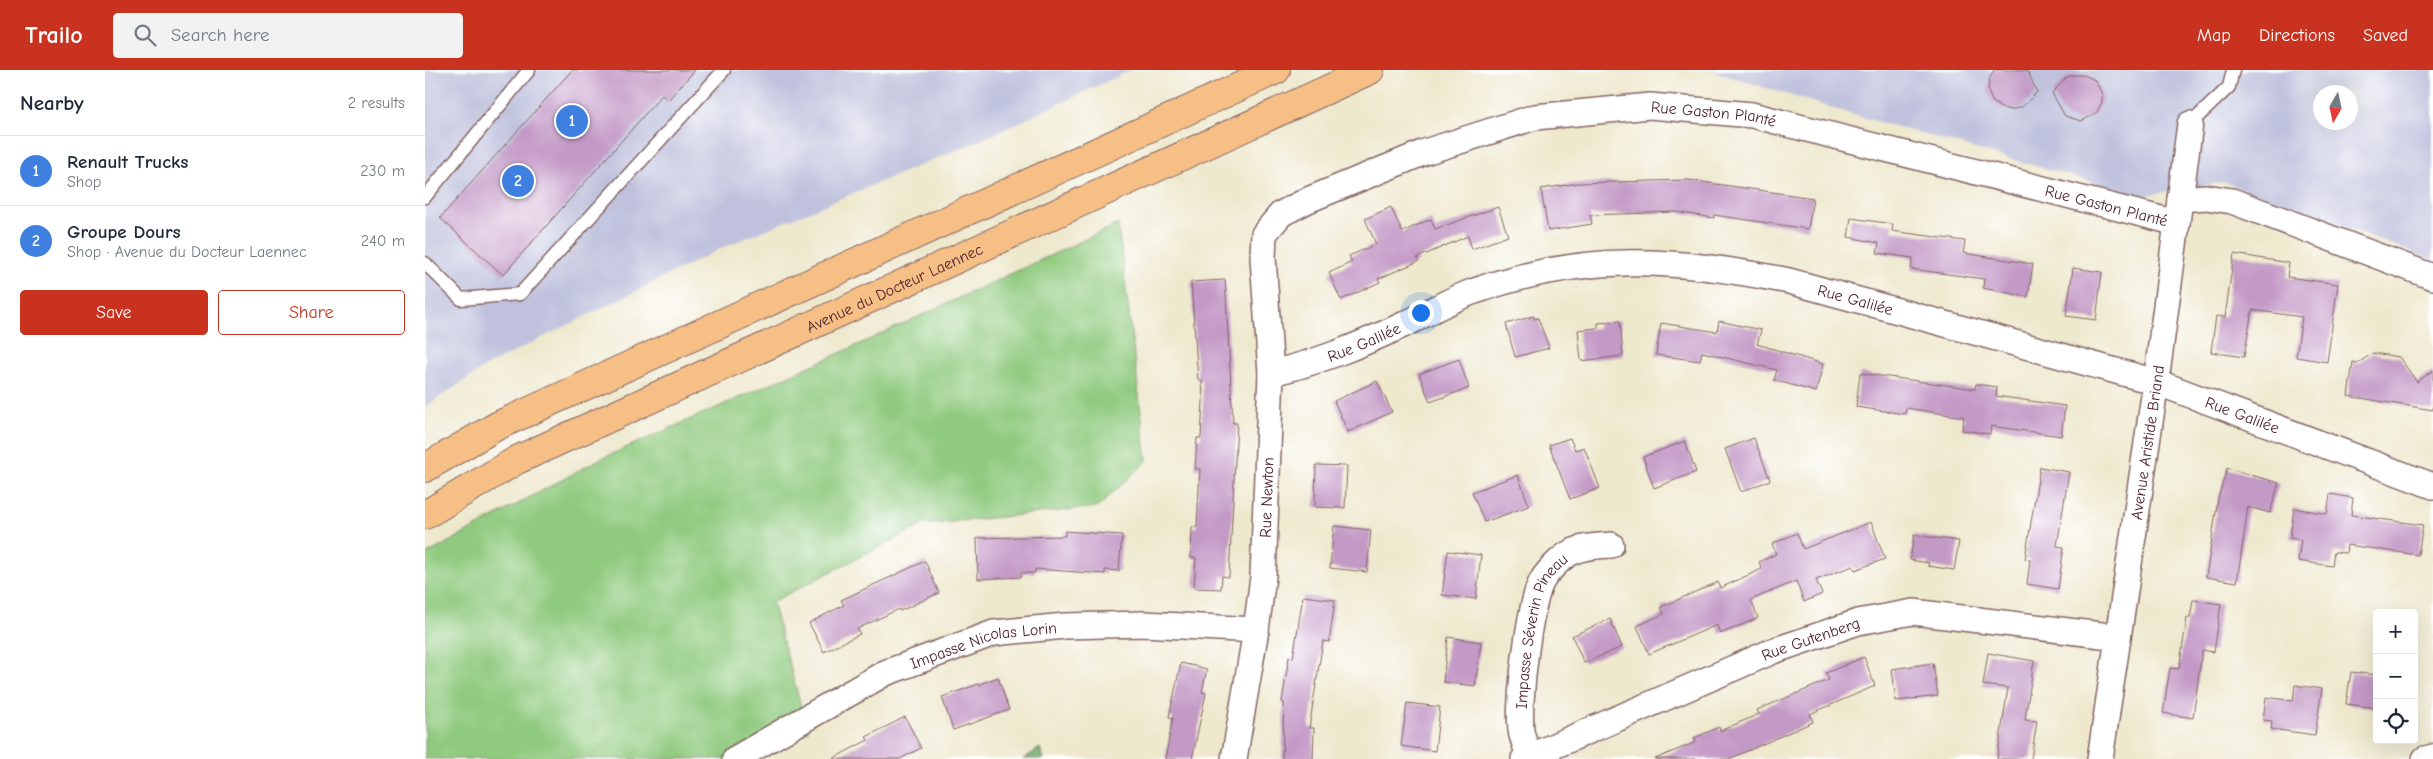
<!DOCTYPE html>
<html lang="en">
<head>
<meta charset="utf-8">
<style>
  :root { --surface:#fff; --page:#f2f2f3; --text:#1f2937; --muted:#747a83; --line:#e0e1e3; --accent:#c8321e }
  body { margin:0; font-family:"Comic Neue",sans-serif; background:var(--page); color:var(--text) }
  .controls { position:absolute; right:15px; bottom:15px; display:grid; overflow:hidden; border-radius:5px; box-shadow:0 5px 20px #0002 }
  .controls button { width:45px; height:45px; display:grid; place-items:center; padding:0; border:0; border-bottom:1px solid var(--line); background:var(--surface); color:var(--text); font:25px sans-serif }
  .compass { position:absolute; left:1888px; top:15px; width:45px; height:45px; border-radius:50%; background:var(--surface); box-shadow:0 5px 20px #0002; rotate:189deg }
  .you { position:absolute; left:995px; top:242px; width:18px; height:18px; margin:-12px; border:4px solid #fff; border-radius:50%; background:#1a73e8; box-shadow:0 0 0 8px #1a73e833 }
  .badge { display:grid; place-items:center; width:32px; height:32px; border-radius:50%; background:var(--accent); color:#fff; font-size:16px; font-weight:700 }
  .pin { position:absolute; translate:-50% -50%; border:2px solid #fff; box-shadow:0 1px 5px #0006 }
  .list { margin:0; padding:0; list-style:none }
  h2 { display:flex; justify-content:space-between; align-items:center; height:65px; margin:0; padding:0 20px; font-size:21px }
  h2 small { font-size:16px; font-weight:400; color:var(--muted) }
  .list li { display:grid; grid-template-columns:32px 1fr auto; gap:15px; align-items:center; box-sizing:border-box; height:70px; padding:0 20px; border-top:1px solid var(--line) }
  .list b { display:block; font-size:19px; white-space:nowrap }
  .list p { margin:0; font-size:16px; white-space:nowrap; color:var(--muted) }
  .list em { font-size:16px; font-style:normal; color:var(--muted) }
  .actions { display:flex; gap:10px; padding:15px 20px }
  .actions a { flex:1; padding:11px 0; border:1px solid var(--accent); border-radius:5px; text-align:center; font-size:18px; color:var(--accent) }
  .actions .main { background:var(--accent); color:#fff }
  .icon { flex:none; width:28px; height:28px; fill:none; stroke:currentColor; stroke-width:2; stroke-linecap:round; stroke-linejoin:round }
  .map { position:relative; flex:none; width:2008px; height:689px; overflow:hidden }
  header { display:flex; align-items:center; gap:30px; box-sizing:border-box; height:70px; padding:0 25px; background:var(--accent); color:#fff }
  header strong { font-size:24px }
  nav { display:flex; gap:28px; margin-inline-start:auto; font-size:18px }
  .search { width:350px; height:45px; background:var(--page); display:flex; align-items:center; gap:12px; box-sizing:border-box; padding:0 18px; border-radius:5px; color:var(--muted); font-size:19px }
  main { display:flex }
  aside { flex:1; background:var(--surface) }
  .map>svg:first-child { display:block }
  .industrial { fill:#c0c2dd; fill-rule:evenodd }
  .green { fill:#8fca7e; stroke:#6c7454 }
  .forest { fill:#73ae6d; stroke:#5e664c }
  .building { fill:#c399c6 }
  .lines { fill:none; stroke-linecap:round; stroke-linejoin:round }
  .service-casing { stroke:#836564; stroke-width:15 }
  .minor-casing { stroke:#836564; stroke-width:28 }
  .primary-casing { stroke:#836564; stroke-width:30 }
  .service { stroke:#fff; stroke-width:12 }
  .minor { stroke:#fff; stroke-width:25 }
  .primary { stroke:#f5bf86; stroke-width:28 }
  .labels { text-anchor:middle; stroke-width:4.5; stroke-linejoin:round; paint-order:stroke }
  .street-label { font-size:16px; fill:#4a1f2b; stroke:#fff }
</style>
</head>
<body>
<header>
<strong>Trailo</strong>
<div class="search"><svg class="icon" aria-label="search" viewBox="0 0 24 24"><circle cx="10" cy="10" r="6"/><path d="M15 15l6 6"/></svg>Search here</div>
<nav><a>Map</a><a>Directions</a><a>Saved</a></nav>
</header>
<main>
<aside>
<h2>Nearby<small>2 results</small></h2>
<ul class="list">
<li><span class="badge" style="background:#3f7fe0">1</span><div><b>Renault Trucks</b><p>Shop</p></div><em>230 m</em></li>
<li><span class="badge" style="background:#3f7fe0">2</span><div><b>Groupe Dours</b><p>Shop · Avenue du Docteur Laennec</p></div><em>240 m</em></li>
</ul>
<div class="actions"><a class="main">Save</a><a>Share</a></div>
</aside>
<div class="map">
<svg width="2008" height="689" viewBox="0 0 2008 689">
  <rect width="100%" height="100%" fill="#fff"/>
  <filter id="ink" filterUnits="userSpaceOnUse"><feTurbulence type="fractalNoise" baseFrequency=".02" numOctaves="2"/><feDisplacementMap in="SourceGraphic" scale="10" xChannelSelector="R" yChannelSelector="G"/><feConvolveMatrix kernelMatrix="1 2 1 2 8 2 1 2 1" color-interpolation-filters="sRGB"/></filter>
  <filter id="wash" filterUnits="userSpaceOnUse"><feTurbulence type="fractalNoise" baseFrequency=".0096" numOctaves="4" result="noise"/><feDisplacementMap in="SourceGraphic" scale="20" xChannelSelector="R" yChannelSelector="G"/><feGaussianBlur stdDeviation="1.12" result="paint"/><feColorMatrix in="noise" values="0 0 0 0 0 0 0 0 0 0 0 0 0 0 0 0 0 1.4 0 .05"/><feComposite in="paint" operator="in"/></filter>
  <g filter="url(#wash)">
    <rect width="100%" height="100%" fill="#eee8cd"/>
    <g class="industrial">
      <polygon points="0,0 706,0 565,66 299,177 63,295 0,337"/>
      <path d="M1284,0h724v190l-209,-78 -82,14 -295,-83zM1896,22h30v30h-30z"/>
    </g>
    <polygon class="green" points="693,154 722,391 673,437 497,455 347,532 383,661 332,689 0,689 0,485 171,391 426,278"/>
    <polygon class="forest" points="615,678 619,689 598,689"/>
    <g id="blocks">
      <g class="building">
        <polygon points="147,0 270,0 243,30 237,25 78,205 15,148"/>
        <polygon points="1569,0 1602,0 1612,22 1597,37 1586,40 1576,38 1567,31 1563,21 1564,10"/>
        <polygon points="1649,5 1659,5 1670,10 1677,24 1677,32 1671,44 1656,51 1640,46 1627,23 1642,7"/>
        <polygon points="1263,110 1388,128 1383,159 1289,145 1289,148 1251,142 1165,145 1167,154 1123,161 1116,119 1153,113"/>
        <polygon points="966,137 977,162 1006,149 1010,159 1073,137 1083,166 1047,179 1043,166 992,188 994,191 953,209 955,212 916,230 904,203 927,192 924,186 951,174 940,149"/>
        <polygon points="1426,148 1468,154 1467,161 1540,171 1538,183 1608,194 1603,227 1558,218 1559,209 1486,199 1488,188 1452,183 1454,173 1423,167"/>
        <polygon points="1809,184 1864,193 1862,207 1913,214 1902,292 1871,287 1877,247 1827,240 1819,287 1786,282 1791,246 1800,247"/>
        <polygon points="1648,198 1677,202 1671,250 1641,246"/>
        <polygon points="800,210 808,353 812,353 804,507 797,506 796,519 769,518 771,488 766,488 767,457 772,457 775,399 770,399 772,368 776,368 778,331 777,310 773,311 766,212"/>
        <polygon points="1109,246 1109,249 1113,248 1124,278 1090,287 1081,254"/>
        <polygon points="1195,251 1198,286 1156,291 1153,260 1173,258 1173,253"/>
        <polygon points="1294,251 1336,260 1332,274 1398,294 1391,322 1349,310 1352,300 1310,290 1277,282 1275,291 1231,285 1236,253 1292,262"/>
        <polygon points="1948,283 1974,287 1992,312 2008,300 2008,340 1923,326 1928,292 1933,293"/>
        <polygon points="1034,289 1044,318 1005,332 994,304"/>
        <polygon points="1435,303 1550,319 1551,314 1572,317 1571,326 1640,336 1636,366 1566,356 1565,364 1537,360 1539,347 1481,338 1480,344 1431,337"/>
        <polygon points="952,311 967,342 923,362 909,331"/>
        <polygon points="1145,368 1150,380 1159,377 1175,418 1145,429 1124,375"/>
        <polygon points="1329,368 1345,410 1316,422 1300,379"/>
        <polygon points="1260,371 1271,402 1229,418 1218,387"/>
        <polygon points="891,395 922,396 920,438 890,437"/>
        <polygon points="1615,397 1644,402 1632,476 1639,477 1633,519 1602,514 1605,490 1600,489"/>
        <polygon points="1802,398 1854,413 1845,443 1823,437 1812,512 1781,507 1793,429"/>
        <polygon points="1093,405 1104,436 1059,452 1047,422"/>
        <polygon points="1905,424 1928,428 1926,445 1998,455 1993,485 1922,475 1921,483 1909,482 1907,496 1873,491 1876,470 1865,468 1869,438 1902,444"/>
        <polygon points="1446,452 1460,489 1430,500 1428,496 1391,510 1397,524 1379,532 1371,511 1326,530 1333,548 1295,564 1292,555 1224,584 1212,556 1239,544 1236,537 1293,512 1295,518 1337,499 1334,492 1351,484 1347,474 1372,463 1378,479"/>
        <polygon points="909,456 946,460 942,502 905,498"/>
        <polygon points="640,461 697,465 694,501 680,500 680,504 610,499 610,503 596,503 596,507 553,509 552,468 640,466"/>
        <polygon points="1489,465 1534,471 1529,500 1503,496 1504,493 1485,490"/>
        <polygon points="1023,481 1056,485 1051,529 1017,525"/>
        <polygon points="500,491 514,523 475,541 474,539 432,559 435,564 399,582 384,553 419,535 416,530"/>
        <polygon points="878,526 910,530 904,572 898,571 884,658 889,658 888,689 857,689 859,633 857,632 864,587 868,588"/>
        <polygon points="1768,530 1796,534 1789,582 1777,580 1768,648 1738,643 1745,598 1754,599 1762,548 1765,548"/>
        <polygon points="1185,549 1197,577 1159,593 1147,566"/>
        <polygon points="1023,567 1056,572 1050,616 1018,612"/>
        <polygon points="1563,583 1609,591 1600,650 1612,651 1606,689 1572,689 1583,618 1558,615"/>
        <polygon points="1439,587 1450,616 1385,644 1388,652 1304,689 1230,689 1271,672 1269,668 1294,657 1295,661 1334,644 1332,640 1404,610 1401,603"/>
        <polygon points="756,593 782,599 777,622 781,623 767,689 740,689 748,648 744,647"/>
        <polygon points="1508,593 1513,626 1471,631 1467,599"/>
        <polygon points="1926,602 1952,605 1952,638 1921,634"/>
        <polygon points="573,607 584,640 528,660 517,627 554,614 556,616 555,614"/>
        <polygon points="1870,615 1897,619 1890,665 1846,659 1847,651 1838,650 1841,627 1868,631"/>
        <polygon points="982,633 1015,637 1010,681 976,676"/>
        <polygon points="480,647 496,678 475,689 407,689 443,670 441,667"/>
      </g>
    </g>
  </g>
  <g filter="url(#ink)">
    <use href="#blocks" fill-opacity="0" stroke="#836564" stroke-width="1"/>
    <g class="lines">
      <g class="service-casing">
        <g id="service">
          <polyline points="1765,54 1804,17 1808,0"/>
          <polyline points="0,127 104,0"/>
          <polyline points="0,193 36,229 95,224 299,0"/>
        </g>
      </g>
      <g class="minor-casing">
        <g id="minor">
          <polyline points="1755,129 1781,127 1807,131 2008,207"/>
          <path id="s1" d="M846,303c46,-10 89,-28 132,-48 24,-11 47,-26 72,-34 113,-40 200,-32 314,-10l367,101 277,104"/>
          <path id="s2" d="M310,689l150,-86 109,-40 71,-7 79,-2 112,6"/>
          <path id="s3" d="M809,689l22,-129 7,-53 8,-204 -8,-115 1,-24 17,-20 27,-14 117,-48 110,-35 115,-11 102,9 425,108"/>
          <path id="s4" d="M1099,689l249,-108 85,-29 55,-10 205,25"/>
          <path id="s5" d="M1106,689c-3,-9 -9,-19 -10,-29 -3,-26 8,-130 22,-151 5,-8 18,-21 27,-26 12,-7 28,-7 41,-8"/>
          <path id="s6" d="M1675,689l56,-377 34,-258"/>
          <polyline points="2000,689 2008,687"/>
        </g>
      </g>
      <g class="primary-casing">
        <g id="primary">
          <polyline points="0,398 72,356 851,0"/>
          <path id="s7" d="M0,445l92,-55 853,-390"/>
        </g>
      </g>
      <use href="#service" class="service"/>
      <use href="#minor" class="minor"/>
      <use href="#primary" class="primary"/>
    </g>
  </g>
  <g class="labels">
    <g class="street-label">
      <text dy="6" stroke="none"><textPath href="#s3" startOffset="1006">Rue Gaston Planté</textPath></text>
      <text dy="6" stroke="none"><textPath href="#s3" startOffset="1410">Rue Gaston Planté</textPath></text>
      <text dy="6" stroke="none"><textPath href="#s7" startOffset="522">Avenue du Docteur Laennec</textPath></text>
      <text dy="6" stroke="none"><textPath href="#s1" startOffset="608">Rue Galilée</textPath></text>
      <text dy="6" stroke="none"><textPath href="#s1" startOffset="98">Rue Galilée</textPath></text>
      <text dy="6" stroke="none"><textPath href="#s1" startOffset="1012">Rue Galilée</textPath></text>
      <text dy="6" stroke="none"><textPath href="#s6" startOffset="320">Avenue Aristide Briand</textPath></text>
      <text dy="6" stroke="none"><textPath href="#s3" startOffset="264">Rue Newton</textPath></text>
      <text dy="6" stroke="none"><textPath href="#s5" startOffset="134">Impasse Séverin Pineau</textPath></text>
      <text dy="6" stroke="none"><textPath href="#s4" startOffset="311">Rue Gutenberg</textPath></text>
      <text dy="6" stroke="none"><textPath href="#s2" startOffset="276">Impasse Nicolas Lorin</textPath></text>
    </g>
  </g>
</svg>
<div class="controls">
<button>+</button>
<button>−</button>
<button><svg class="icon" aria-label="locate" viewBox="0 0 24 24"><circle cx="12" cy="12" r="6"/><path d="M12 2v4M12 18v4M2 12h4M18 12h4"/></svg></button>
</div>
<svg class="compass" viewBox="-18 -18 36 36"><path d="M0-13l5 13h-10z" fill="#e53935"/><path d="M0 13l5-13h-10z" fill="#747a83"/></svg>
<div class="you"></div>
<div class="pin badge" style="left:147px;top:51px;background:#3f7fe0">1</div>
<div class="pin badge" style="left:93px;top:111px;background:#3f7fe0">2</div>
</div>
</main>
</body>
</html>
